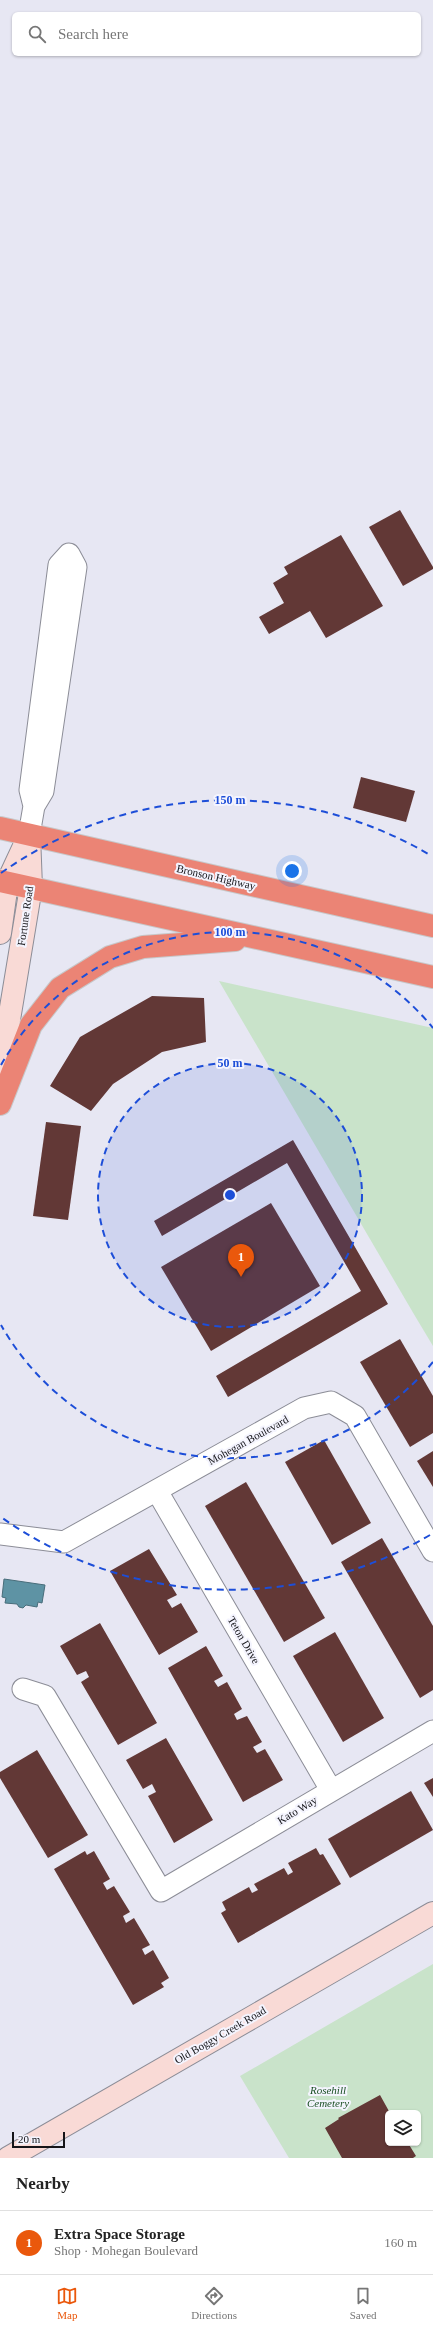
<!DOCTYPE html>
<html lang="en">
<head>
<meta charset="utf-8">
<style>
  :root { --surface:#fff; --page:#f6f6f6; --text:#222; --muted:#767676; --line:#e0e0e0; --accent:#ea580c }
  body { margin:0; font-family:"Times New Roman",serif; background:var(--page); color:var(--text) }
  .controls { position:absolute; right:12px; bottom:12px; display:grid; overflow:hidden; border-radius:6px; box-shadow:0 1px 3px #0004 }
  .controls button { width:36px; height:36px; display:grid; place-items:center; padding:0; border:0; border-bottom:1px solid var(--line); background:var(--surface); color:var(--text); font:20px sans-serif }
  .scale { position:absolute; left:12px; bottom:10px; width:53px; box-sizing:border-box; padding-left:4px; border:2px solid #151519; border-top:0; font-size:11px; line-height:14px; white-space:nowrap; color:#151519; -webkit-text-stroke:3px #f4f4fe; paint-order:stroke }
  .you { position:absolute; left:292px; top:871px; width:14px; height:14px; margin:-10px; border:3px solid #fff; border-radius:50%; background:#1a73e8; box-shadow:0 0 0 6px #1a73e833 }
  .badge { display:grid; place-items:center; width:26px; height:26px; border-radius:50%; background:var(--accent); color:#fff; font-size:13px; font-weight:700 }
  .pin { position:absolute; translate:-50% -33px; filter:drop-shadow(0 1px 2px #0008) }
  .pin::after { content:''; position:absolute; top:21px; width:14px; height:12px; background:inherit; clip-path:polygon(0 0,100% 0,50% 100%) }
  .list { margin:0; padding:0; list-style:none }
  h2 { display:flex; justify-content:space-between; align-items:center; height:52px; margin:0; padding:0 16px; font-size:17px }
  h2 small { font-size:13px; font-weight:400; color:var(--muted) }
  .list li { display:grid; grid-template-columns:26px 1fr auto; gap:12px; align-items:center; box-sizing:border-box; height:64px; padding:0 16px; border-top:1px solid var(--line) }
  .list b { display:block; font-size:15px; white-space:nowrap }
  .list p { margin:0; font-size:13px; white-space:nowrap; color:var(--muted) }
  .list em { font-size:13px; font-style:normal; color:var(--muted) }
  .icon { flex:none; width:22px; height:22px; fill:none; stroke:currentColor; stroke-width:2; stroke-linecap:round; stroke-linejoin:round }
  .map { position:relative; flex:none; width:433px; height:2158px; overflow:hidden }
  .search { position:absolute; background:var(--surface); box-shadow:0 1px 3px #0004; left:12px; right:12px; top:12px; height:44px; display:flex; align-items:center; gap:10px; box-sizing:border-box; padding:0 14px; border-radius:6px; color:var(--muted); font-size:15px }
  .sheet { height:116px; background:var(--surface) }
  nav { display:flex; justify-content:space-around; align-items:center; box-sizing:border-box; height:56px; border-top:1px solid var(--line); background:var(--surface); font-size:11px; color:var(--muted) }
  nav a { display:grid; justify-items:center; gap:2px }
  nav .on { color:var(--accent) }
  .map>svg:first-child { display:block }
  .green { fill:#c9e3ca; fill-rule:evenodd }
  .water { fill:#5e93a4; stroke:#486d7a }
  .building { fill:#623836 }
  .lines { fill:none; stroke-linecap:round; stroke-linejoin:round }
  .street-casing { stroke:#8c8d97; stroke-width:23 }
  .secondary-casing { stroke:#8c8d97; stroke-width:24 }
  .highway-casing { stroke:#c7c7c8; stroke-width:24 }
  .street { stroke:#fff; stroke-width:21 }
  .secondary { stroke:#f9dad6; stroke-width:22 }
  .highway { stroke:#eb8475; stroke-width:22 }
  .ring { fill:none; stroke:#1d4ed8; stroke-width:2; stroke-dasharray:7 5 }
  .labels { text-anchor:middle; stroke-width:4; stroke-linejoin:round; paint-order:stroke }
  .street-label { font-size:11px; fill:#151519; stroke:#f4f4fe }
  .park-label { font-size:11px; font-style:italic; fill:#1a4f23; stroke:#f4f4fe }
  .centre { fill:#1d4ed8; stroke:#f4f4fe; stroke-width:2 }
  .ring-label { font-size:12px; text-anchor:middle; font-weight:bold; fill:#1d4ed8; stroke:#f4f4fe; stroke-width:4; stroke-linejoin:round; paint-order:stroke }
</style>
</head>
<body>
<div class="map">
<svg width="433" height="2158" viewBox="0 0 433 2158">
  <rect width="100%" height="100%" fill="#e7e7f3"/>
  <g class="green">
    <polygon points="219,981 433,1028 433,1346 415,1316"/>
    <path d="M433,1964v194h-144l-49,-82zM388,2113h30v30h-30z"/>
  </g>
  <polygon class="water" points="4,1579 45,1585 42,1603 38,1602 37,1607 26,1605 23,1608 19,1607 17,1604 5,1603 6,1598 2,1597"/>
  <g class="building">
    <polygon points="400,510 433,567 433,569 403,586 369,527"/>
    <polygon points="341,535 383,606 326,638 310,611 269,634 259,617 284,603 273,583 288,574 284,567"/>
    <polygon points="361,777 415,791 406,822 353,808"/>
    <polygon points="152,996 204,998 206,1042 162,1052 113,1084 91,1111 50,1086 80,1037"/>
    <polygon points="46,1122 81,1126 68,1220 33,1216"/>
    <polygon points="293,1140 388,1304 228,1397 216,1376 361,1291 287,1163 162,1236 154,1221"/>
    <polygon points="271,1203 320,1286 211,1351 161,1267"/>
    <polygon points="400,1339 433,1396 433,1433 410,1447 360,1362"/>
    <polygon points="324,1440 371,1523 332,1545 285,1462"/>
    <polygon points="433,1451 433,1487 417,1461"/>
    <polygon points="246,1482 325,1618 284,1642 205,1506"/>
    <polygon points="382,1538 433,1626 433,1690 420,1698 341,1562"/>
    <polygon points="149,1549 177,1595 167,1600 172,1608 181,1603 198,1632 159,1655 110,1571"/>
    <polygon points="100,1623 157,1723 118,1745 81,1682 89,1677 86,1671 77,1675 60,1646"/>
    <polygon points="335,1632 384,1718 343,1742 293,1656"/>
    <polygon points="206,1646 223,1676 214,1681 218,1687 227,1682 242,1709 234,1714 237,1720 247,1716 262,1742 253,1747 257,1753 265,1749 283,1780 243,1802 168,1668"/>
    <polygon points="166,1738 213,1820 174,1843 148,1796 156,1792 152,1784 143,1789 126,1760"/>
    <polygon points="37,1750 88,1835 48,1858 0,1778 0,1772"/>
    <polygon points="433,1778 433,1797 424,1783"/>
    <polygon points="411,1791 433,1830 350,1878 328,1839"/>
    <polygon points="316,1848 320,1855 323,1854 341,1884 238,1943 221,1913 226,1910 222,1902 249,1887 252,1893 258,1890 254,1884 284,1868 288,1875 293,1872 288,1863"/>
    <polygon points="85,1851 87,1855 94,1851 110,1879 103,1883 107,1890 114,1886 130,1912 123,1916 126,1923 134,1918 150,1945 142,1949 145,1955 153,1950 169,1978 161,1983 164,1987 133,2005 54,1869"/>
    <polygon points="380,2095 390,2113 388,2113 388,2143 408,2143 416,2156 413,2158 342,2158 325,2128 339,2119 338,2118"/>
  </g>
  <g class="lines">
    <g class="street-casing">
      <g id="street">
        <polyline points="29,835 34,806 43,791 76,567 69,554 59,565 30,790 34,806"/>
        <polyline points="157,1491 331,1790"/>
        <polyline points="0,1534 64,1542 304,1408 331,1402 355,1416 433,1551"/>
        <polyline points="23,1689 45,1696 161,1891 433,1731"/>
      </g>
    </g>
    <g class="secondary-casing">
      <g id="secondary">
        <polyline points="0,933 7,883 27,840"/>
        <polyline points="0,1074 31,887 29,835"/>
        <polyline points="8,2158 433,1913"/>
      </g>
    </g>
    <g class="highway-casing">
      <g id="highway">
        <polyline points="0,828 433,926"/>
        <polyline points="0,881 433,977"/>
        <polyline points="0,1104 31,1025 60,988 110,957 143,947 235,940"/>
      </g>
    </g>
    <use href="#street" class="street"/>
    <use href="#secondary" class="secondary"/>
    <use href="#highway" class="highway"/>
  </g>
  <circle cx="230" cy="1195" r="132" fill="#1d4ed8" fill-opacity=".12"/>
  <g class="ring">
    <circle cx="230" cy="1195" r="132"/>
    <path d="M433 1362A263 263 0 0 1 1 1325M1 1065A263 263 0 0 1 433 1028"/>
    <path d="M430 1535A395 395 0 0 1 1 1517M1 873A395 395 0 0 1 430 855"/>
  </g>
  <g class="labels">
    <g class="street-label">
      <text transform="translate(216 877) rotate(13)" y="4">Bronson Highway</text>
      <text transform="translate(25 916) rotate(-82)" y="4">Fortune Road</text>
      <text transform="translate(248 1440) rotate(-29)" y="4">Mohegan Boulevard</text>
      <text transform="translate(244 1640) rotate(60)" y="4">Teton Drive</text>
      <text transform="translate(297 1810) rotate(-31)" y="4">Kato Way</text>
      <text transform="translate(220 2035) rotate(-30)" y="4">Old Boggy Creek Road</text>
    </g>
    <g class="park-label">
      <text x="328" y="2094">Rosehill<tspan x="328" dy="13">Cemetery</tspan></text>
    </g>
  </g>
  <circle cx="230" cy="1195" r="6" class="centre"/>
  <g class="ring-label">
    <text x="230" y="804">150 m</text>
    <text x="230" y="936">100 m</text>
    <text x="230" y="1067">50 m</text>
  </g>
</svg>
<div class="controls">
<button><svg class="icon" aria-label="layers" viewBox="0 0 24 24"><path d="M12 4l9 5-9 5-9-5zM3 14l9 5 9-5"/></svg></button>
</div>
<div class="scale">20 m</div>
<div class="you"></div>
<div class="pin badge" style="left:241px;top:1277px">1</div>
<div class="search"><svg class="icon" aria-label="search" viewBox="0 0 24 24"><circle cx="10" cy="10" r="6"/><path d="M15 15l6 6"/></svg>Search here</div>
</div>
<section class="sheet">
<h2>Nearby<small></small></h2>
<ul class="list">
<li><span class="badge">1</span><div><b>Extra Space Storage</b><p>Shop · Mohegan Boulevard</p></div><em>160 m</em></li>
</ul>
</section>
<nav>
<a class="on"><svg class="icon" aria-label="map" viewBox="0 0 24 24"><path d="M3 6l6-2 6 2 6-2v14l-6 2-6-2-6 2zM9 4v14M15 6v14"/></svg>Map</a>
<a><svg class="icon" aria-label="directions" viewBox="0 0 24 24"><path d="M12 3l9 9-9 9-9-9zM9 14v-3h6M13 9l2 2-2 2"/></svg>Directions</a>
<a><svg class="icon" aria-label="saved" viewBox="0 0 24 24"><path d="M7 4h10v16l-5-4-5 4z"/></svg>Saved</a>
</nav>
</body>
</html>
